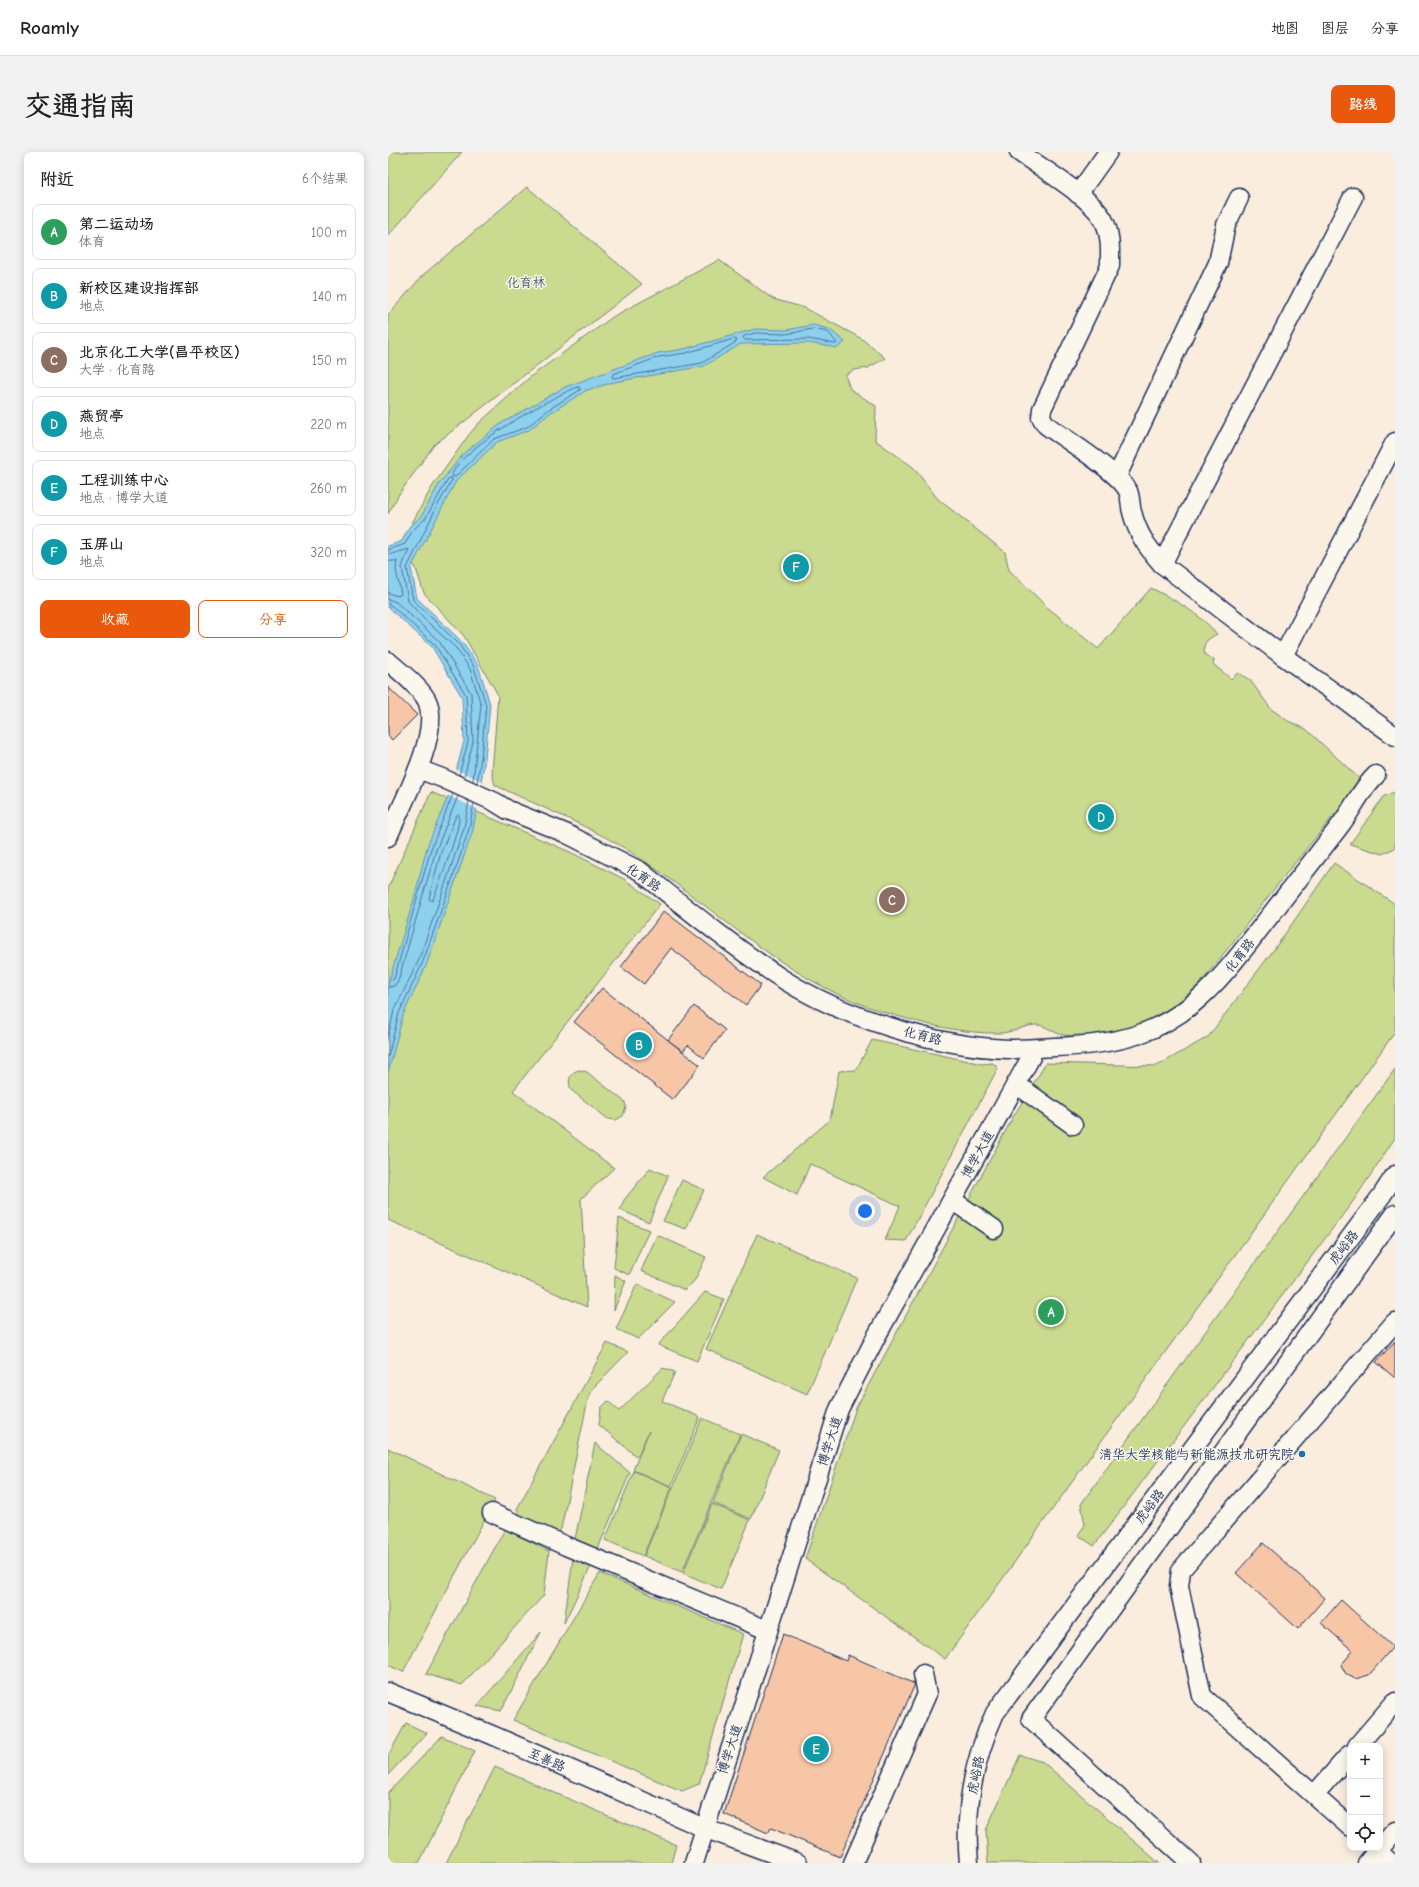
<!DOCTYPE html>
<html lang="zh">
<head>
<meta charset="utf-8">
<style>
  :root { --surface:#fff; --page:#f2f2f2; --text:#222; --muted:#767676; --line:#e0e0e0; --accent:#ea580c }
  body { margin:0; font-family:"Comic Neue","LXGW WenKai TC",sans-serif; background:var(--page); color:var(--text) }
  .controls { position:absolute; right:12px; bottom:12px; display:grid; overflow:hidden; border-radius:8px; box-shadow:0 2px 10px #0003 }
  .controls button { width:36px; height:36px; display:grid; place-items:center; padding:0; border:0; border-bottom:1px solid var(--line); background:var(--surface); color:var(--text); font:20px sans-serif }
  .you { position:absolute; left:477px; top:1059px; width:14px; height:14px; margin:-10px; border:3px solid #fff; border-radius:50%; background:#1a73e8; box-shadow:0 0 0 6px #1a73e833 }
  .badge { display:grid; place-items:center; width:26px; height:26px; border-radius:50%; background:var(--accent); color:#fff; font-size:13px; font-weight:700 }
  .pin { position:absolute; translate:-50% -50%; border:2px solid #fff; box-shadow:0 1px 4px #0006 }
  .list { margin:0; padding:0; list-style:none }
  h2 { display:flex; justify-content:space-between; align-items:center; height:52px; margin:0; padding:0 16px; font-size:17px }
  h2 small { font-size:13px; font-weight:400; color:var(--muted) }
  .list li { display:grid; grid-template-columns:26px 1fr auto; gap:12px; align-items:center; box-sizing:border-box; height:56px; margin:0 8px 8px; padding:0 8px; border:1px solid var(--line); border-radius:8px }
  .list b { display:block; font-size:15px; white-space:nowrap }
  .list p { margin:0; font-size:13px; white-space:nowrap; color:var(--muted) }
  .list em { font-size:13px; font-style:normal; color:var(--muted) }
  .actions { display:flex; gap:8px; padding:12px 16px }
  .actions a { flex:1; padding:9px 0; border:1px solid var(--accent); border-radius:8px; text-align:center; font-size:14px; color:var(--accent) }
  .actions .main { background:var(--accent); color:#fff }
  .icon { flex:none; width:22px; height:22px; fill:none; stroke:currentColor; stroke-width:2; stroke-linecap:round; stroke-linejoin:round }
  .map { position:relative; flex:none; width:1007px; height:1711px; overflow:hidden; border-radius:8px }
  header { display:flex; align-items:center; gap:24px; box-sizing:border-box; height:56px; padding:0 20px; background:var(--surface); border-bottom:1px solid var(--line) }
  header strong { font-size:19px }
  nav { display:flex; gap:22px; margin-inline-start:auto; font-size:14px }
  .intro { display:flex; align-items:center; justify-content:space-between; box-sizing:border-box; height:96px; padding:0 24px }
  h1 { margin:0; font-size:28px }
  .button { padding:10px 18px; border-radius:8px; background:var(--accent); color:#fff; font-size:14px; font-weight:700 }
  main { display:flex; gap:24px; padding:0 24px }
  aside { flex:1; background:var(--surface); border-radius:8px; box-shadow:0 2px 10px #0003 }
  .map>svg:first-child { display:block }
  .green { fill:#cada8e; stroke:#728476 }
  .water { fill:#8dd0ee; stroke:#5f90b4 }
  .pier { fill:#faedde }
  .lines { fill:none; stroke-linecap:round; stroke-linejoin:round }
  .shore { stroke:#496f98; stroke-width:1 }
  .building { fill:#f7c6a7; stroke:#1b2f5e }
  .minor-casing { stroke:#1b2f5e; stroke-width:21 }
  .minor { stroke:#fbf7ec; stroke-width:18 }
  .poi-dot { fill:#1f6fb2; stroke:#fbf7ec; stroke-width:1.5 }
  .labels { text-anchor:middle; stroke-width:3; stroke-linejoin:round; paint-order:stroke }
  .park-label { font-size:13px; fill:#475a6a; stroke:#fbf7ec }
  .street-label { font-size:13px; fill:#1b2f5e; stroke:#fbf7ec }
  .poi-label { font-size:13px; fill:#1b2f5e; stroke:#fbf7ec; text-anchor:end }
</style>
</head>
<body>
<header>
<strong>Roamly</strong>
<nav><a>地图</a><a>图层</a><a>分享</a></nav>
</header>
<div class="intro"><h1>交通指南</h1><a class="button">路线</a></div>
<main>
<aside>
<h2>附近<small>6个结果</small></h2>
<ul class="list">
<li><span class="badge" style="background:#2e9e5b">A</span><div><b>第二运动场</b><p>体育</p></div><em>100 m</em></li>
<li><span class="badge" style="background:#0f9aa8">B</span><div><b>新校区建设指挥部</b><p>地点</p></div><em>140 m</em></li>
<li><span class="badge" style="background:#8d6e63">C</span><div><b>北京化工大学(昌平校区)</b><p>大学 · 化育路</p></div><em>150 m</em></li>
<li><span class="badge" style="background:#0f9aa8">D</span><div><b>燕贸亭</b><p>地点</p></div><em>220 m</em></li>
<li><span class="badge" style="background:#0f9aa8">E</span><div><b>工程训练中心</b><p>地点 · 博学大道</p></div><em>260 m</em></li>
<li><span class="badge" style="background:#0f9aa8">F</span><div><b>玉屏山</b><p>地点</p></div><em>320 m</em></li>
</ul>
<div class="actions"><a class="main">收藏</a><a>分享</a></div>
</aside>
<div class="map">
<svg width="1007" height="1711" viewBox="0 0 1007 1711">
  <rect width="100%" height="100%" fill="#faedde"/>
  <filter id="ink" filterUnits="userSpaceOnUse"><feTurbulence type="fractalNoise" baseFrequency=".025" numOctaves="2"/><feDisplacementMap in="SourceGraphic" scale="8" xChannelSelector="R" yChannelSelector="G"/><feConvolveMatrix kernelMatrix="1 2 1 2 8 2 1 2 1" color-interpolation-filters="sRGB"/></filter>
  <g filter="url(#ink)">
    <g class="green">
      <polygon points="0,0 74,0 0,84"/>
      <polygon points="139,35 254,132 46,293 11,342 0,362 0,163 35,123"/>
      <path d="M331,108l54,39 32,9 57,31 23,19 -17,10 -14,2 -9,5 5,14 26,17 -1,34 38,27 25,32 67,53 4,18 37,36 52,43 53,-61c24,12 48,25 66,46 -11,6 -15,9 -12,21l9,5 -1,4 18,15 7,-6 12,7 21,29 17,12 18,8 56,52 -73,89 -89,114c-24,27 -61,45 -97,50 -8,1 -15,0 -23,1 -6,0 -11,1 -16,0 -10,-1 -16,-9 -26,-10 -10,-1 -26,8 -38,8 -38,1 -76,-9 -113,-20 -94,-27 -165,-99 -244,-153 -45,-31 -99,-51 -148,-75l-3,-12 6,-78 -34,-59 -40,-43 -8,-24 -14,-28 30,-54 36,-51 10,-12 52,-47 84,-61z"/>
      <polygon points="43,640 182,700 236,727 272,752 125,939 226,1016 193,1047 199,1155 0,1068 0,736"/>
      <polygon points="1007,640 1007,696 994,702 962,692 996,644"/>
      <polygon points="946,711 1007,752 1007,880 557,1507 417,1407 468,1256 625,965 658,911 769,914 820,885 890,792"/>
      <polygon points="484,888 594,912 605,911 610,916 518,1089 497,1088 512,1054 422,1012 409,1043 375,1025 442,968 451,919 468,918"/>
      <polygon points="1007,917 1007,986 966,1048 706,1394 690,1383 697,1373 693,1352"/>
      <path d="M192,918l7,2 38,30 1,5 -3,9 -7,4 -8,-1 -37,-29c-4,-9 -1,-19 9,-20z"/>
      <polygon points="262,1016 280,1024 261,1070 232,1058 236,1048"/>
      <polygon points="294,1028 316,1038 298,1077 275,1069"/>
      <polygon points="231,1066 261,1078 241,1123 226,1116"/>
      <polygon points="369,1082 469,1126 419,1242 318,1197"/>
      <polygon points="269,1083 318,1105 307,1128 297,1138 253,1119"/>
      <polygon points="227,1123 238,1129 226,1158 227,1124"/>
      <polygon points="249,1132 287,1150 250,1187 228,1177"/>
      <polygon points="317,1140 336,1147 309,1209 270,1193"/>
      <polygon points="219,1191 240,1200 206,1235 200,1247 173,1377 169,1381 132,1364 129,1357"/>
      <polygon points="275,1216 287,1220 274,1249 312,1265 283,1334 245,1318 261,1279 249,1305 211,1273 213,1256 220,1249 231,1259"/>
      <polygon points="314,1266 352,1282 294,1420 256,1404"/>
      <polygon points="353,1282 391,1298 363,1367 325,1351"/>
      <polygon points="207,1291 242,1321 209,1399 187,1387"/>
      <polygon points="0,1296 107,1348 15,1520 0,1513"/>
      <polygon points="246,1319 284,1335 255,1404 217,1388"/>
      <polygon points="324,1352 362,1368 333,1437 295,1421"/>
      <polygon points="117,1377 161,1399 156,1443 74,1533 38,1522"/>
      <polygon points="185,1406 205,1410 176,1471"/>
      <polygon points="212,1421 355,1482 311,1632 294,1639 125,1568"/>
      <polygon points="153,1480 113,1559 89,1554"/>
      <polygon points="18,1571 39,1581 0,1623 0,1604"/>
      <polygon points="54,1584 87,1599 31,1711 0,1711 0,1641"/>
      <polygon points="632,1603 655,1610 771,1711 600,1711 598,1678"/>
      <polygon points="107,1615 288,1693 283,1711 58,1711"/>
    </g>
    <polygon class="water" points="425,173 441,177 457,190 449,196 421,191 353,192 316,214 226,230 199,238 162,261 141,278 109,290 68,329 23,416 29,446 74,490 90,513 102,552 97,606 85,678 38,814 15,863 0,921 0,832 26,747 39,695 64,635 76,589 74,545 44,495 0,455 0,394 14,389 21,375 33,365 51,332 76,301 114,271 177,235 270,201 296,197 367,177 398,178"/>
    <polygon class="pier" points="67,617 96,630 91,658 59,643"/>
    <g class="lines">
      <g class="shore">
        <polygon points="425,177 440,180 449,191 447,192 421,187 357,188 355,186 356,184 367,181 398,182"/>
        <polygon points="346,187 349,188 348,190 314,211 226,226 224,225 225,222 271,205 298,201"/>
        <path d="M190,235l2,1v2l-32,20 -21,17 -33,12 -39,38 -3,-1c3,-25 102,-81 126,-89z"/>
        <polyline points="0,398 17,392 25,378 37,367 61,326 64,326 64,328 47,358 19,416 25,448 71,492 86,515 98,553 93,606 89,631"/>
        <polyline points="0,403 21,397 14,415 20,449 35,466 68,496 82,517 93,553 85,629"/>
        <polyline points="0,409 9,409 8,418 13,442 10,444 0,441"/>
        <polyline points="0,447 8,450 51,489 83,541 85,590 76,625"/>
        <polyline points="0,452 4,454 47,493 78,543 80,590 71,623"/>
        <path d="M71,663c3,10 -21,71 -26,85l-2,1 -2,-3 12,-46 15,-36z"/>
        <polyline points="0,830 6,827 43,697 65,642"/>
        <polyline points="0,835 6,834 10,829 48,698 70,644"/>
        <polyline points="0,885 6,859 30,810 60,724 76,676 81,649"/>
        <polyline points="0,905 11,861 34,812 65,725 81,677 86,651"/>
      </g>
    </g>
    <g class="building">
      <polygon points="0,535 29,563 4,588 0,583"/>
      <circle cx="713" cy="665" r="6"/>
      <polygon points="276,759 373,833 358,853 283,796 256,832 233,815"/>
      <polygon points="214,836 312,913 285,948 186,870"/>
      <polygon points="306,854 337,878 316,906 300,893 295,899 280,888"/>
      <polygon points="1007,1189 1007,1226 988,1210"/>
      <polygon points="875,1391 937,1446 910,1477 848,1421"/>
      <polygon points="953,1448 1005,1495 981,1523 967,1527 958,1522 953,1513 965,1499 933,1471"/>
      <polygon points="395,1482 458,1509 460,1503 527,1532 452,1705 383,1676 380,1681 336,1662"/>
    </g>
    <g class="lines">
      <g class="minor-casing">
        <g id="minor">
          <path d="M631,0c22,16 76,47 86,71 6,13 5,29 5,43l-68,143 -1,8 5,8c19,14 73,47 82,66 3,7 2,15 4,21 6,23 15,35 30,52l121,92 112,80"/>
          <polyline points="690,42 720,0"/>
          <polyline points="729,324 830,111 838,73 851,46"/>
          <polyline points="774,412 965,45"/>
          <polyline points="895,504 1007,290"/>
          <path d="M0,509c11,10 35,28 40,42 12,34 -27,102 -40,134"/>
          <path d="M30,617l24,9 53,24 13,8 57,23 75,38c46,37 92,75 141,107 61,39 156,69 228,71 15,0 31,-1 46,-2 61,-2 108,-12 153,-57 23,-22 41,-48 61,-73 23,-30 47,-60 70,-90 13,-16 21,-37 37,-52"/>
          <polyline points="628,932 685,973"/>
          <polyline points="564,1048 606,1077"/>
          <polyline points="104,1361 178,1394 379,1478"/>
          <polyline points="0,1540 104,1583 316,1676 410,1711"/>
          <polyline points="969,1594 1007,1550"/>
          <polyline points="926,1643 962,1602"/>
          <polyline points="962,1675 814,1544 791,1434 793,1418 1007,1170"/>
          <polyline points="986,1696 1003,1711"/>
          <polyline points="306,1711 451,1257 488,1185 643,905 645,897"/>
          <polyline points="465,1711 539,1542 535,1522"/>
          <path d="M581,1711c-5,-53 4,-102 26,-150l387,-518 13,-20"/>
          <polyline points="803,1711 643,1567 1007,1062"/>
          <polyline points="979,1711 1007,1679"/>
        </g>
      </g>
      <use href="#minor" class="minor"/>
    </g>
  </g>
  <circle class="poi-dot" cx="914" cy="1302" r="4"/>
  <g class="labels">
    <g class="park-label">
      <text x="138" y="135">化育林</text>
    </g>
    <g class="street-label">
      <text transform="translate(256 725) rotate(35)" y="5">化育路</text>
      <text transform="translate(851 803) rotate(-52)" y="5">化育路</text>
      <text transform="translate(535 883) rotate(14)" y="5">化育路</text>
      <text transform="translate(589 1002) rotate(-61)" y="5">博学大道</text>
      <text transform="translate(955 1095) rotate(-53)" y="5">虎峪路</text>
      <text transform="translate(441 1289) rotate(-72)" y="5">博学大道</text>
      <text transform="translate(761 1354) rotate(-53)" y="5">虎峪路</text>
      <text transform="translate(341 1597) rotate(-72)" y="5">博学大道</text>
      <text transform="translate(159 1607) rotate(24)" y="5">至善路</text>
      <text transform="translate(587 1623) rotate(-79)" y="5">虎峪路</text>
    </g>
    <g class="poi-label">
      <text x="906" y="1307">清华大学核能与新能源技术研究院</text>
    </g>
  </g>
</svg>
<div class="controls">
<button>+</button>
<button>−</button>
<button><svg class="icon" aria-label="locate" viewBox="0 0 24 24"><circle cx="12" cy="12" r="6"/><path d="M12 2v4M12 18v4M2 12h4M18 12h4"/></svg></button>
</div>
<div class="you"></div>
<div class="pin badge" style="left:663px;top:1160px;background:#2e9e5b">A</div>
<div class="pin badge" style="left:251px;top:893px;background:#0f9aa8">B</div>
<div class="pin badge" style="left:504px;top:748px;background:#8d6e63">C</div>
<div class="pin badge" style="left:713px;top:665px;background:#0f9aa8">D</div>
<div class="pin badge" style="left:428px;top:1597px;background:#0f9aa8">E</div>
<div class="pin badge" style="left:408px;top:415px;background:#0f9aa8">F</div>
</div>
</main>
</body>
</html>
